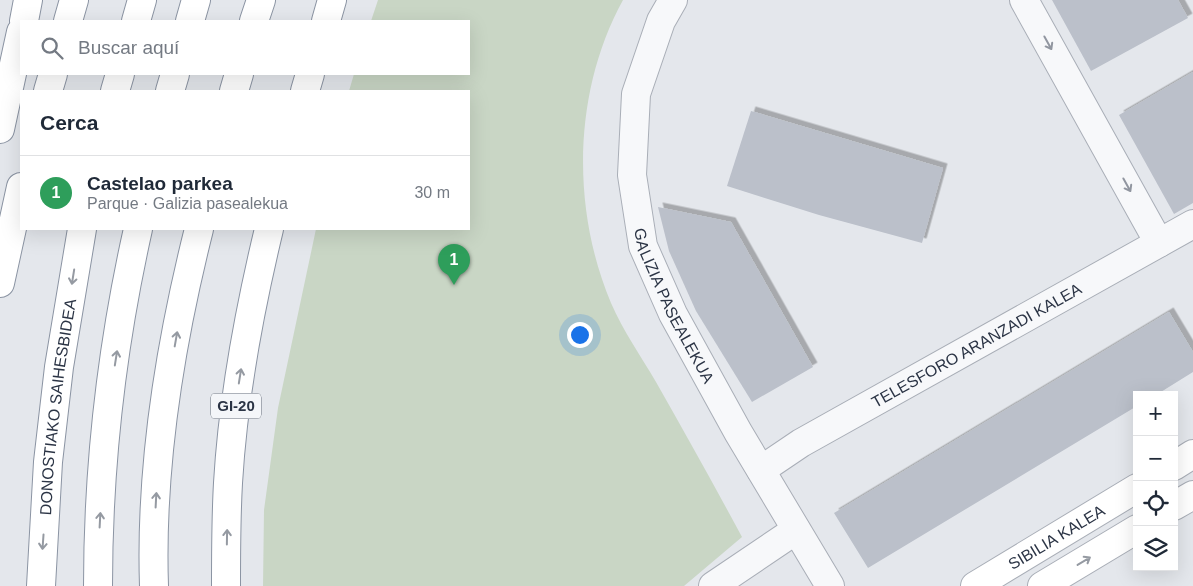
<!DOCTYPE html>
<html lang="es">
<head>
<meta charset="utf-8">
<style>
  :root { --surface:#fff; --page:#f6f6f7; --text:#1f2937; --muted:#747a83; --line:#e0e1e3; --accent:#1a73e8 }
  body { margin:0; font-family:Arial,sans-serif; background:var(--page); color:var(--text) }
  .controls { position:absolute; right:15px; bottom:15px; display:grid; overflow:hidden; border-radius:0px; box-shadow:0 5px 20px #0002 }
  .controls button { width:45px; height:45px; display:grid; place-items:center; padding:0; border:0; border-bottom:1px solid var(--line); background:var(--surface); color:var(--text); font:25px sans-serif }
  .you { position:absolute; left:579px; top:334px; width:18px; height:18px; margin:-12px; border:4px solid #fff; border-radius:50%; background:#1a73e8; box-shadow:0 0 0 8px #1a73e833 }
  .badge { display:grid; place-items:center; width:32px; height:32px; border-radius:50%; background:var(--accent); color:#fff; font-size:16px; font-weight:700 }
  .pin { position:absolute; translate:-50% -41px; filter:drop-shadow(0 1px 2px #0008) }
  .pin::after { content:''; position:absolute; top:26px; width:18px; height:15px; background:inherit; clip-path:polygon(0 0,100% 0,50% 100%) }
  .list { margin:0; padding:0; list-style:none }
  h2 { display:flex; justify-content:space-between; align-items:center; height:65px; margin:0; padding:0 20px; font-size:21px }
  h2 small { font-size:16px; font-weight:400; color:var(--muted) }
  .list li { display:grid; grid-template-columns:32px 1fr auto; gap:15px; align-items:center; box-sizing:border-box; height:75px; padding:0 20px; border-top:1px solid var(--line) }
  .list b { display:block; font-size:19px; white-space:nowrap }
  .list p { margin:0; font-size:16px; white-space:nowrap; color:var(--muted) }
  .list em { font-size:16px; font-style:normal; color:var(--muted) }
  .icon { flex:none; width:28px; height:28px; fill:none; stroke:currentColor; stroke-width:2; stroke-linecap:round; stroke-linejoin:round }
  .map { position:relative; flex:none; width:1193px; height:586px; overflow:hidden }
  .search { position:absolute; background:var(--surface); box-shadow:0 5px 20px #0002; left:20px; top:20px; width:450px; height:55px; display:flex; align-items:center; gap:12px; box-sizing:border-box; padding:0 18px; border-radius:0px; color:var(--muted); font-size:19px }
  .panel { position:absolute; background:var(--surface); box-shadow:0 5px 20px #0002; left:20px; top:90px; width:450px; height:140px; border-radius:0px }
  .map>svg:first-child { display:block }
  .green { fill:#c9d6c5 }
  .building { fill:#bbc0ca; filter:url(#shadow) }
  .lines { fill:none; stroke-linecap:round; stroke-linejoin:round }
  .street-casing { stroke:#a9aeb7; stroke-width:30 }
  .secondary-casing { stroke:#a9aeb7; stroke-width:30 }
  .highway-casing { stroke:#8b94a3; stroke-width:30 }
  .street { stroke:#f7f8fa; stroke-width:28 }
  .secondary { stroke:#fff; stroke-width:28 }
  .highway { stroke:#fff; stroke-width:28 }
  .oneway { stroke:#9196a0 }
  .oneway2 { stroke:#959aa2 }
  .labels { text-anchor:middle; stroke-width:5; stroke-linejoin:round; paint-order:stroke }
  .shield { fill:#f4f6f9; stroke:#676e7b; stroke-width:1 }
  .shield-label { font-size:15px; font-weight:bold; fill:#2b3445 }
  .street-label { font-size:16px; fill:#2b3445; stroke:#f4f6f9 }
</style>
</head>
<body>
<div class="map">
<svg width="1193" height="586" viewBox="0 0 1193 586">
  <defs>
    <filter id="shadow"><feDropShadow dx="4.5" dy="-4.5" stdDeviation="0" flood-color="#0004"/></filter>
  </defs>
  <rect width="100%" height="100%" fill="#e4e7ec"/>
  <path class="green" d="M378,0h245c-50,91 -52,208 -12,303 12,28 30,53 45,79 29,51 58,103 86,155l-58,49h-421l1,-76 14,-102 38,-179h153v-138h-120l5,-17h115v-53h-98z"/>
  <g class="building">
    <polygon points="1052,0 1178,0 1188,18 1091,71"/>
    <polygon points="1193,72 1193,203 1174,214 1119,115"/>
    <polygon points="751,111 943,168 922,243 819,215 727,186"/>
    <polygon points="658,207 731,222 813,367 752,402 696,311 669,251"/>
    <polygon points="1169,312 1193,352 1193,372 1156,395 1137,395 1137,406 868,568 834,513"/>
  </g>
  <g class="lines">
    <g class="street-casing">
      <g id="street">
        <path id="s1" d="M673,0l-12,21 -25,73 -4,81 11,71 30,68 65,118 92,154"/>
        <polyline points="1024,0 1159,243"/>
        <path id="s2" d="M761,470l40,-27 392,-219"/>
        <polyline points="713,586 796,530"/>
      </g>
    </g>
    <g class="secondary-casing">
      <g id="secondary">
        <polyline points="1174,466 1193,454"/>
        <polyline points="1174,506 1193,495"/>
        <path id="s3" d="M975,586l162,-98"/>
        <polyline points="1042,586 1137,529"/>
      </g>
    </g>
    <g class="highway-casing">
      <g id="highway">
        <polyline points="24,21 28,0"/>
        <polyline points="68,21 74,0"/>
        <polyline points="136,21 142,0"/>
        <polyline points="190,21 196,0"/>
        <polyline points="254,21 261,0"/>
        <polyline points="326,21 332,0"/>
        <polyline points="48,91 53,74"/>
        <polyline points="115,91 120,74"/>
        <polyline points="170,91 175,74"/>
        <polyline points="234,91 239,74"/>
        <polyline points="305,91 310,74"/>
        <polyline points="0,129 21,32"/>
        <polyline points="0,283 21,187"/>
        <path id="s4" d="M41,586l7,-124 11,-95 23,-138"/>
        <path d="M98,586c0,-119 14,-241 40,-357"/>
        <path d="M154,586c-4,-119 16,-242 45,-357"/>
        <path d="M226,586c0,-34 0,-68 2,-103 5,-85 21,-171 41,-254"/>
      </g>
    </g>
    <use href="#street" class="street"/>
    <use href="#secondary" class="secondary"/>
    <use href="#highway" class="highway"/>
  </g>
  <defs><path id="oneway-shaft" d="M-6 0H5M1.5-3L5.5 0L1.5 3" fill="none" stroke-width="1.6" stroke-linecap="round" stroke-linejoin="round" transform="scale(1.25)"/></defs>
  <g class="oneway">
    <use href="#oneway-shaft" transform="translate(1048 43) rotate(61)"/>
    <use href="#oneway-shaft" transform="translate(1127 185) rotate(61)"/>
  </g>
  <g class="oneway2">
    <use href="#oneway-shaft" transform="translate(73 277) rotate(99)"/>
    <use href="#oneway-shaft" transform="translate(176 339) rotate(-80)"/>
    <use href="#oneway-shaft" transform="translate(116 358) rotate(-81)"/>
    <use href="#oneway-shaft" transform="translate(240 376) rotate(-81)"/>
    <use href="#oneway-shaft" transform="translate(156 500) rotate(-87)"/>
    <use href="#oneway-shaft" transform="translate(100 520) rotate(-87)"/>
    <use href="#oneway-shaft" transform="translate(227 537) rotate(-89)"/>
    <use href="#oneway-shaft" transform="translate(43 542) rotate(94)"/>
    <use href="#oneway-shaft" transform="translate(1084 561) rotate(-31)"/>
  </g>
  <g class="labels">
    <rect class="shield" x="211" y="393.5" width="50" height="25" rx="4"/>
    <g class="shield-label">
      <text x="236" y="411">GI-20</text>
    </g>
    <g class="street-label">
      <text dy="6" stroke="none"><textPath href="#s1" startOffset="321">GALIZIA PASEALEKUA</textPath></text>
      <text dy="6" stroke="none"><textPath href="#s2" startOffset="249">TELESFORO ARANZADI KALEA</textPath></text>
      <text dy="6" stroke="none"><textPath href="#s4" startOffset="180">DONOSTIAKO SAIHESBIDEA</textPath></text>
      <text dy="6" stroke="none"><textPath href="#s3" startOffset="95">SIBILIA KALEA</textPath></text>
    </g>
  </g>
</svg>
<div class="controls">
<button>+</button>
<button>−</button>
<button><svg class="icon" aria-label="locate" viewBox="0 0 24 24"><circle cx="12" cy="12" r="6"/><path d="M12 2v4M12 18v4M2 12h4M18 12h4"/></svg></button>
<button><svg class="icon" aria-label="layers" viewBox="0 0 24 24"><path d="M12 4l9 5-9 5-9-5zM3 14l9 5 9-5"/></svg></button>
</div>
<div class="you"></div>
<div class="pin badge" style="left:454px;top:285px;background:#2e9e5b">1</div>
<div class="search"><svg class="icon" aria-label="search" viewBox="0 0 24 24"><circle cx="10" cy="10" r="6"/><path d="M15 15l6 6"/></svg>Buscar aquí</div>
<section class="panel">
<h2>Cerca<small></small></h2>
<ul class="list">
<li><span class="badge" style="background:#2e9e5b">1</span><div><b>Castelao parkea</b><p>Parque · Galizia pasealekua</p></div><em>30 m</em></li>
</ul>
</section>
</div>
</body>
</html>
